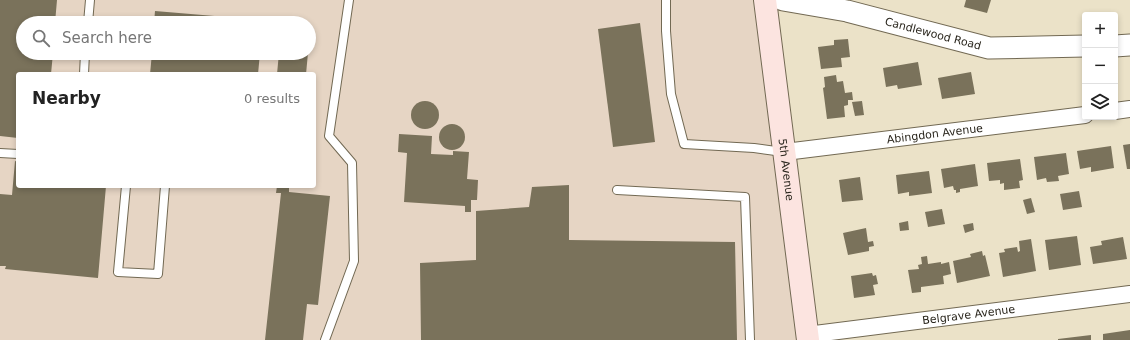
<!DOCTYPE html>
<html lang="en">
<head>
<meta charset="utf-8">
<style>
  :root { --surface:#fff; --page:#f2f2f2; --text:#222; --muted:#767676; --line:#e0e0e0 }
  body { margin:0; font-family:"DejaVu Sans",sans-serif; background:var(--page); color:var(--text) }
  .controls { position:absolute; right:12px; top:12px; display:grid; overflow:hidden; border-radius:4px; box-shadow:0 2px 6px #0003 }
  .controls button { width:36px; height:36px; display:grid; place-items:center; padding:0; border:0; border-bottom:1px solid var(--line); background:var(--surface); color:var(--text); font:20px sans-serif }
  .list { margin:0; padding:0; list-style:none }
  h2 { display:flex; justify-content:space-between; align-items:center; height:52px; margin:0; padding:0 16px; font-size:17px }
  h2 small { font-size:13px; font-weight:400; color:var(--muted) }
  .icon { flex:none; width:22px; height:22px; fill:none; stroke:currentColor; stroke-width:2; stroke-linecap:round; stroke-linejoin:round }
  .map { position:relative; flex:none; width:1130px; height:340px; overflow:hidden }
  .search { position:absolute; background:var(--surface); box-shadow:0 2px 6px #0003; left:16px; top:16px; width:300px; height:44px; display:flex; align-items:center; gap:10px; box-sizing:border-box; padding:0 14px; border-radius:22px; color:var(--muted); font-size:15px }
  .panel { position:absolute; background:var(--surface); box-shadow:0 2px 6px #0003; left:16px; top:72px; width:300px; height:116px; border-radius:4px }
  .map>svg:first-child { display:block }
  .industrial { fill:#e6d5c4; fill-rule:evenodd }
  .building { fill:#7a725b }
  .lines { fill:none; stroke-linecap:round; stroke-linejoin:round }
  .service-casing { stroke:#726953; stroke-width:10 }
  .minor-casing { stroke:#726953; stroke-width:18 }
  .tertiary-casing { stroke:#726953; stroke-width:23 }
  .secondary-casing { stroke:#726953; stroke-width:24 }
  .service { stroke:#fff; stroke-width:8 }
  .minor { stroke:#fff; stroke-width:16 }
  .tertiary { stroke:#fff; stroke-width:21 }
  .secondary { stroke:#fce4e0; stroke-width:22 }
  .labels { text-anchor:middle; stroke-width:3.5; stroke-linejoin:round; paint-order:stroke }
  .street-label { font-size:11px; fill:#2a261d; stroke:#fff }
</style>
</head>
<body>
<div class="map">
<svg width="1130" height="340" viewBox="0 0 1130 340">
  <rect width="100%" height="100%" fill="#ebe2c8"/>
  <path class="industrial" d="M0,0h765l42,340h-807zM23,23h286v30h-286zM18,74h296v112h-296z"/>
  <g class="building">
    <polygon points="0,0 57,0 55,23 23,23 23,53 53,53 51,74 18,74 18,138 0,136"/>
    <polygon points="966,0 991,0 987,13 964,7"/>
    <polygon points="155,11 263,20 262,23 154,23"/>
    <polygon points="640,23 655,142 613,147 598,29"/>
    <polygon points="848,39 850,57 841,58 842,67 821,69 818,47 834,45 834,40"/>
    <polygon points="152,53 260,53 258,74 150,74"/>
    <polygon points="279,53 308,53 306,74 277,74"/>
    <polygon points="918,62 922,85 898,89 897,85 886,87 883,68"/>
    <polygon points="971,72 975,94 942,99 938,78"/>
    <polygon points="836,75 837,82 843,81 845,93 852,92 853,100 848,100 848,105 844,106 845,117 827,119 823,88 825,87 824,77"/>
    <circle cx="425" cy="115" r="14"/>
    <polygon points="862,101 864,115 855,116 852,102"/>
    <circle cx="452" cy="137" r="13"/>
    <polygon points="399,134 432,136 431,154 453,155 453,151 469,152 467,179 478,180 477,200 471,200 471,212 465,212 465,206 404,202 407,153 398,152"/>
    <polygon points="1130,144 1130,169 1127,169 1123,145"/>
    <polygon points="1111,146 1114,168 1091,172 1091,167 1080,169 1077,151"/>
    <polygon points="1066,153 1069,174 1058,176 1059,181 1047,182 1046,178 1037,180 1034,157"/>
    <polygon points="1020,159 1023,180 1019,181 1020,188 1004,190 1004,183 1000,184 1000,180 989,181 987,163"/>
    <polygon points="15,161 18,162 18,186 106,186 98,278 5,269 6,266 0,266 0,194 12,195"/>
    <polygon points="975,164 978,186 960,189 960,192 956,193 956,190 954,190 953,186 944,188 941,169"/>
    <polygon points="929,171 932,193 909,196 909,192 898,194 896,175"/>
    <polygon points="860,177 863,200 842,202 839,180"/>
    <polygon points="569,185 569,240 735,242 737,340 421,340 420,263 476,260 476,211 529,207 532,187"/>
    <polygon points="277,186 289,186 289,192 330,196 318,305 307,304 303,340 265,340 281,193 276,193"/>
    <polygon points="1079,191 1082,207 1063,210 1060,194"/>
    <polygon points="1031,198 1035,212 1027,214 1023,200"/>
    <polygon points="942,209 945,224 928,227 925,212"/>
    <polygon points="908,221 909,230 900,231 899,223"/>
    <polygon points="973,223 974,230 965,233 963,225"/>
    <polygon points="866,228 868,242 873,241 874,246 869,247 869,251 848,255 843,233"/>
    <polygon points="1077,236 1081,265 1049,270 1045,240"/>
    <polygon points="1123,237 1127,259 1093,264 1090,247 1102,245 1101,241"/>
    <polygon points="1031,239 1036,271 1003,277 999,253 1005,252 1004,249 1017,247 1018,252 1020,251 1019,241"/>
    <polygon points="982,251 983,256 985,255 990,276 957,283 953,261 971,257 970,254"/>
    <polygon points="927,256 928,264 941,262 941,264 949,262 951,274 943,276 944,284 921,287 921,292 912,293 908,270 919,269 918,265 922,264 921,257"/>
    <polygon points="872,273 873,276 876,275 878,284 873,285 875,295 854,298 851,276"/>
    <polygon points="1130,330 1130,340 1103,340 1103,334"/>
    <polygon points="1091,335 1091,340 1058,340 1058,339"/>
  </g>
  <g class="lines">
    <g class="service-casing">
      <g id="service">
        <polyline points="666,0 666,31 671,94 684,144 754,148 783,152"/>
        <polyline points="88,23 90,0"/>
        <polyline points="84,74 85,53"/>
        <polyline points="0,153 18,154"/>
        <polyline points="126,186 118,272 158,274 165,186"/>
        <polyline points="617,190 745,197 750,340"/>
        <polyline points="325,340 354,261 352,163 329,136 349,0"/>
      </g>
    </g>
    <g class="minor-casing">
      <g id="minor">
        <polyline points="1115,111 1130,109"/>
        <path id="s1" d="M785,152l300,-37"/>
        <path id="s2" d="M807,335l323,-41"/>
      </g>
    </g>
    <g class="tertiary-casing">
      <g id="tertiary">
        <path id="s3" d="M783,0l64,11 142,37 96,-2"/>
        <polyline points="1115,46 1130,45"/>
      </g>
    </g>
    <g class="secondary-casing">
      <g id="secondary">
        <path id="s4" d="M765,0l43,340"/>
      </g>
    </g>
    <use href="#service" class="service"/>
    <use href="#minor" class="minor"/>
    <use href="#tertiary" class="tertiary"/>
    <use href="#secondary" class="secondary"/>
  </g>
  <g class="labels">
    <g class="street-label">
      <text dy="4" stroke="none"><textPath href="#s3" startOffset="154">Candlewood Road</textPath></text>
      <text dy="4" stroke="none"><textPath href="#s1" startOffset="151">Abingdon Avenue</textPath></text>
      <text dy="4" stroke="none"><textPath href="#s4" startOffset="171">5th Avenue</textPath></text>
      <text dy="4" stroke="none"><textPath href="#s2" startOffset="163">Belgrave Avenue</textPath></text>
    </g>
  </g>
</svg>
<div class="controls">
<button>+</button>
<button>−</button>
<button><svg class="icon" aria-label="layers" viewBox="0 0 24 24"><path d="M12 4l9 5-9 5-9-5zM3 14l9 5 9-5"/></svg></button>
</div>
<div class="search"><svg class="icon" aria-label="search" viewBox="0 0 24 24"><circle cx="10" cy="10" r="6"/><path d="M15 15l6 6"/></svg>Search here</div>
<section class="panel">
<h2>Nearby<small>0 results</small></h2>
<ul class="list">
</ul>
</section>
</div>
</body>
</html>
